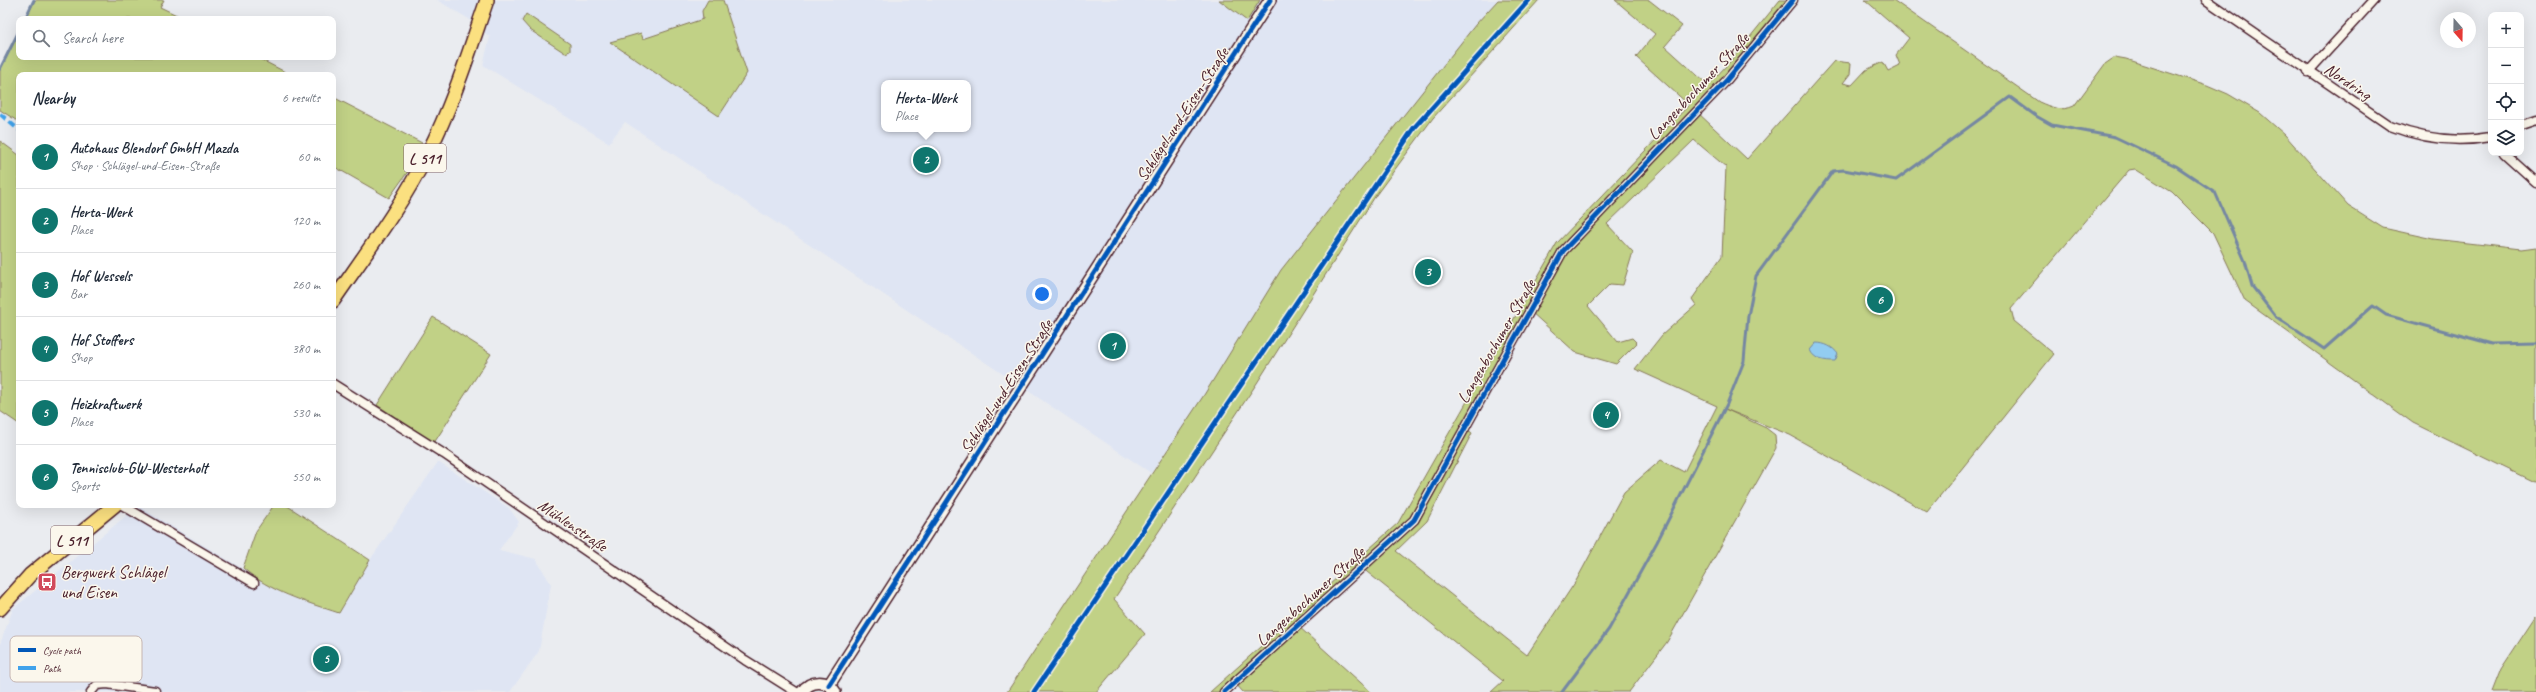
<!DOCTYPE html>
<html lang="en">
<head>
<meta charset="utf-8">
<style>
  :root { --surface:#fff; --page:#f6f6f7; --text:#1f2937; --muted:#747a83; --line:#e0e1e3; --accent:#0f766e }
  body { margin:0; font-family:Caveat,sans-serif; background:var(--page); color:var(--text) }
  .controls { position:absolute; right:12px; top:12px; display:grid; overflow:hidden; border-radius:8px; box-shadow:0 4px 16px #0002 }
  .controls button { width:36px; height:36px; display:grid; place-items:center; padding:0; border:0; border-bottom:1px solid var(--line); background:var(--surface); color:var(--text); font:20px sans-serif }
  .compass { position:absolute; left:2440px; top:12px; width:36px; height:36px; border-radius:50%; background:var(--surface); box-shadow:0 4px 16px #0002; rotate:160deg }
  .you { position:absolute; left:1042px; top:294px; width:14px; height:14px; margin:-10px; border:3px solid #fff; border-radius:50%; background:#1a73e8; box-shadow:0 0 0 6px #1a73e833 }
  .badge { display:grid; place-items:center; width:26px; height:26px; border-radius:50%; background:var(--accent); color:#fff; font-size:13px; font-weight:700 }
  .pin { position:absolute; translate:-50% -50%; border:2px solid #fff; box-shadow:0 1px 4px #0006 }
  .popup { position:absolute; left:881px; top:80px; width:90px; height:52px; box-sizing:border-box; display:grid; place-content:center; border-radius:8px; background:var(--surface); filter:drop-shadow(0 1px 3px #0005); font-size:13px; white-space:nowrap; color:var(--muted) }
  .popup b { font-size:15px; color:var(--text) }
  .popup::after { content:''; position:absolute; left:50%; top:100%; margin-left:-8px; border:8px solid transparent; border-top-color:var(--surface) }
  .list { margin:0; padding:0; list-style:none }
  h2 { display:flex; justify-content:space-between; align-items:center; height:52px; margin:0; padding:0 16px; font-size:17px }
  h2 small { font-size:13px; font-weight:400; color:var(--muted) }
  .list li { display:grid; grid-template-columns:26px 1fr auto; gap:12px; align-items:center; box-sizing:border-box; height:64px; padding:0 16px; border-top:1px solid var(--line) }
  .list b { display:block; font-size:15px; white-space:nowrap }
  .list p { margin:0; font-size:13px; white-space:nowrap; color:var(--muted) }
  .list em { font-size:13px; font-style:normal; color:var(--muted) }
  .icon { flex:none; width:22px; height:22px; fill:none; stroke:currentColor; stroke-width:2; stroke-linecap:round; stroke-linejoin:round }
  .map { position:relative; flex:none; width:2536px; height:692px; overflow:hidden }
  .search { position:absolute; background:var(--surface); box-shadow:0 4px 16px #0002; left:16px; top:16px; width:320px; height:44px; display:flex; align-items:center; gap:10px; box-sizing:border-box; padding:0 14px; border-radius:8px; color:var(--muted); font-size:15px }
  .panel { position:absolute; background:var(--surface); box-shadow:0 4px 16px #0002; left:16px; top:72px; width:320px; height:436px; border-radius:8px }
  .map>svg:first-child { display:block }
  .built { fill:#dfe5f3; fill-rule:evenodd }
  .green { fill:#c1d186; stroke:#867858; fill-rule:evenodd }
  .water { fill:#92ccf1; stroke:#7587a2 }
  .lines { fill:none; stroke-linecap:round; stroke-linejoin:round }
  .stream { stroke:#7587a2; stroke-width:3 }
  .street-casing { stroke:#4a1f2b; stroke-width:11 }
  .secondary-casing { stroke:#4a1f2b; stroke-width:14 }
  .primary-casing { stroke:#4a1f2b; stroke-width:16 }
  .street { stroke:#fbf7ec; stroke-width:8 }
  .secondary { stroke:#fbf7ec; stroke-width:11 }
  .primary { stroke:#fbe080; stroke-width:13 }
  .quiet { stroke:#40a2eb; stroke-width:4; stroke-dasharray:8 4; stroke-linecap:butt }
  .cycleway-casing { stroke:#fbf7ec; stroke-width:8 }
  .cycleway { stroke:#0057b8; stroke-width:5 }
  .labels { text-anchor:middle; stroke-width:3; stroke-linejoin:round; paint-order:stroke }
  .shield { fill:#fbf7ec; stroke:#7f6065; stroke-width:1 }
  .shield-label { font-size:16px; font-weight:bold; fill:#4a1f2b }
  .street-label { font-size:17px; fill:#4a1f2b; stroke:#fbf7ec }
  .poi-label { font-size:17px; fill:#4a1f2b; stroke:#fbf7ec; text-anchor:start }
  .key { fill:#fbf7ec; stroke:#c6b6b2; stroke-width:1 }
  .key-label { font-size:11px; fill:#4a1f2b }
</style>
</head>
<body>
<div class="map">
<svg width="2536" height="692" viewBox="0 0 2536 692">
  <rect width="100%" height="100%" fill="#eaecf0"/>
  <filter id="ink" filterUnits="userSpaceOnUse"><feTurbulence type="fractalNoise" baseFrequency=".025" numOctaves="2"/><feDisplacementMap in="SourceGraphic" scale="8" xChannelSelector="R" yChannelSelector="G"/><feConvolveMatrix kernelMatrix="1 2 1 2 8 2 1 2 1" color-interpolation-filters="sRGB"/></filter>
  <g filter="url(#ink)">
    <g class="built">
      <path d="M437,0h1061l-21,23 -96,124 -230,326 -526,-351 -16,21 -126,-78 7,-28 -21,-18zM884,83h84v46h-84z"/>
      <polygon points="438,462 509,508 519,522 499,550 536,559 551,584 539,651 510,692 0,692 0,644 13,609 138,506 286,595 339,613 370,560"/>
    </g>
    <g class="green">
      <polygon points="35,0 164,0 160,7 185,19 26,19"/>
      <polygon points="708,0 723,0 747,73 719,116 610,42 641,33 643,39 703,19 702,11"/>
      <polygon points="1219,0 1260,0 1247,21"/>
      <polygon points="1498,0 1539,0 1433,118 1376,195 1257,383 1114,599 1145,634 1096,692 1007,692 1204,395 1281,270 1476,24"/>
      <path d="M1615,0h34l33,26 -17,20 43,39 20,-21 52,-64h13l-97,111 51,48 87,-98 17,2 -1,11 -7,9 9,2 14,-15 17,-8 5,9 12,-6 -4,-10 13,-17 -44,-38h28l146,102c12,5 22,10 35,4l31,-42 10,-7 11,2 81,26 21,9 32,19 25,22 63,71 35,22 50,11 88,10 15,-2v236l-123,-60 -168,-122 -32,-68 -41,-41 -37,-23 -6,1 -118,139 3,12 40,33 -127,158 -137,-77 -65,-26 41,19 9,7 1,13 -109,194 -38,50h-138l12,-11 -141,-113 -64,58 73,66h-128l-8,-9 -11,9h-14l188,-169 159,-280 132,-138 -53,-48 19,-23zM1694,140l32,27 -4,89 -30,43 4,6 -34,30 -27,34 82,37 -33,66 -23,-12 -37,32 -48,89 -49,74 -131,-104 31,-30 45,-88 -8,-6 66,-116 45,41 41,12 21,-21 -5,-5 -14,4 -30,-36 22,-22 13,1 10,-33 -26,-28z"/>
      <polygon points="526,14 570,44 570,51 565,53 530,30 522,21"/>
      <polygon points="19,33 19,57 256,57 291,75 19,75 19,122 0,110 0,70"/>
      <polygon points="333,97 422,143 409,170 389,198 333,166"/>
      <polygon points="0,141 19,155 19,424 0,411"/>
      <polygon points="433,317 491,354 434,443 377,405"/>
      <path d="M274,505h12l84,55 -31,53c-33,-11 -69,-21 -96,-45l13,-37z"/>
      <polygon points="2536,616 2536,692 2492,692 2501,669"/>
    </g>
    <path class="water" d="M1816,343c9,0 17,4 22,11l-3,7c-10,0 -21,-1 -25,-11z"/>
    <g class="lines">
      <g class="stream">
        <polyline points="25,19 34,0"/>
        <polyline points="0,69 19,31"/>
        <polyline points="1562,692 1609,629 1657,542 1727,404 1744,361 1748,316 1756,276 1833,171 1844,170 1896,180 2010,97 2036,116 2052,125 2115,137 2176,166 2215,192 2245,261 2252,286 2275,316 2324,349 2373,306 2386,315 2492,344 2536,343"/>
      </g>
      <g class="street-casing">
        <g id="street">
          <path d="M2206,0l184,126c33,13 66,17 101,11"/>
          <polyline points="2308,72 2374,0"/>
          <polyline points="2521,126 2536,121"/>
          <polyline points="2504,153 2536,182"/>
          <polyline points="333,384 444,454 745,660 796,692"/>
          <polyline points="122,505 254,583"/>
          <polyline points="91,692 97,685 107,684 155,691"/>
          <polyline points="1224,692 1414,520 1563,251 1726,81 1793,0"/>
        </g>
      </g>
      <g class="secondary-casing">
        <g id="secondary">
          <polyline points="829,685 1270,0"/>
          <path d="M802,692c8,-12 25,-13 33,0"/>
        </g>
      </g>
      <g class="primary-casing">
        <g id="primary">
          <path d="M333,301c33,-48 69,-96 95,-148 25,-49 41,-101 59,-153"/>
          <polyline points="0,609 30,575 115,505"/>
        </g>
      </g>
      <use href="#street" class="street"/>
      <use href="#secondary" class="secondary"/>
      <use href="#primary" class="primary"/>
      <polyline class="quiet" points="0,114 19,130"/>
      <g class="cycleway-casing">
        <g id="cycleway">
          <polyline points="829,685 1270,0"/>
          <polyline points="1034,692 1414,128 1529,0"/>
          <polyline points="1224,692 1414,520 1563,251 1726,81 1793,0"/>
        </g>
      </g>
      <use href="#cycleway" class="cycleway"/>
    </g>
  </g>
  <defs>
    <g id="bus-square" transform="scale(1)"><rect x="-9" y="-9" width="18" height="18" rx="4" fill="#d1495b" stroke="#fbf7ec"/><path d="M-5-6H5V4H4V6H2V4H-2V6H-4V4H-5ZM-3.5-4V0h7V-4ZM-3.5 1.2v1.5H-2V1.2ZM2 1.2v1.5H3.5V1.2Z" fill="#fff"/></g>
  </defs>
  <g fill-rule="evenodd">
    <use href="#bus-square" x="47" y="582"/>
  </g>
  <g class="labels">
    <g class="shield">
      <rect x="404" y="144" width="42" height="28" rx="3"/>
      <rect x="51" y="526" width="42" height="28" rx="3"/>
    </g>
    <g class="shield-label">
      <text x="425" y="164">L 511</text>
      <text x="72" y="546">L 511</text>
    </g>
    <g class="street-label">
      <text transform="translate(2348 81) rotate(34)" y="6">Nordring</text>
      <text transform="translate(1698 86) rotate(-47)" y="6">Langenbochumer Straße</text>
      <text transform="translate(1182 114) rotate(-57)" y="6">Schlägel-und-Eisen-Straße</text>
      <text transform="translate(1496 341) rotate(-60)" y="6">Langenbochumer Straße</text>
      <text transform="translate(1006 386) rotate(-57)" y="6">Schlägel-und-Eisen-Straße</text>
      <text transform="translate(573 525) rotate(34)" y="6">Mühlenstraße</text>
      <text transform="translate(1310 596) rotate(-42)" y="6">Langenbochumer Straße</text>
    </g>
    <g class="poi-label">
      <text x="61" y="578">Bergwerk Schlägel<tspan x="61" dy="20">und Eisen</tspan></text>
    </g>
  </g>
  <rect x="10" y="636" width="132" height="46" rx="6" class="key"/>
  <rect x="18" y="648" width="18" height="4" fill="#0057b8"/>
  <rect x="18" y="666" width="18" height="4" fill="#40a2eb"/>
  <g class="key-label">
    <text x="43" y="654">Cycle path</text>
    <text x="43" y="672">Path</text>
  </g>
</svg>
<div class="controls">
<button>+</button>
<button>−</button>
<button><svg class="icon" aria-label="locate" viewBox="0 0 24 24"><circle cx="12" cy="12" r="6"/><path d="M12 2v4M12 18v4M2 12h4M18 12h4"/></svg></button>
<button><svg class="icon" aria-label="layers" viewBox="0 0 24 24"><path d="M12 4l9 5-9 5-9-5zM3 14l9 5 9-5"/></svg></button>
</div>
<svg class="compass" viewBox="-18 -18 36 36"><path d="M0-13l5 13h-10z" fill="#e53935"/><path d="M0 13l5-13h-10z" fill="#747a83"/></svg>
<div class="you"></div>
<div class="pin badge" style="left:1113px;top:346px">1</div>
<div class="pin badge" style="left:926px;top:160px">2</div>
<div class="popup"><b>Herta-Werk</b>Place</div>
<div class="pin badge" style="left:1428px;top:272px">3</div>
<div class="pin badge" style="left:1606px;top:415px">4</div>
<div class="pin badge" style="left:326px;top:659px">5</div>
<div class="pin badge" style="left:1880px;top:300px">6</div>
<div class="search"><svg class="icon" aria-label="search" viewBox="0 0 24 24"><circle cx="10" cy="10" r="6"/><path d="M15 15l6 6"/></svg>Search here</div>
<section class="panel">
<h2>Nearby<small>6 results</small></h2>
<ul class="list">
<li><span class="badge">1</span><div><b>Autohaus Blendorf GmbH Mazda</b><p>Shop · Schlägel-und-Eisen-Straße</p></div><em>60 m</em></li>
<li><span class="badge">2</span><div><b>Herta-Werk</b><p>Place</p></div><em>120 m</em></li>
<li><span class="badge">3</span><div><b>Hof Wessels</b><p>Bar</p></div><em>260 m</em></li>
<li><span class="badge">4</span><div><b>Hof Stoffers</b><p>Shop</p></div><em>380 m</em></li>
<li><span class="badge">5</span><div><b>Heizkraftwerk</b><p>Place</p></div><em>530 m</em></li>
<li><span class="badge">6</span><div><b>Tennisclub-GW-Westerholt</b><p>Sports</p></div><em>550 m</em></li>
</ul>
</section>
</div>
</body>
</html>
